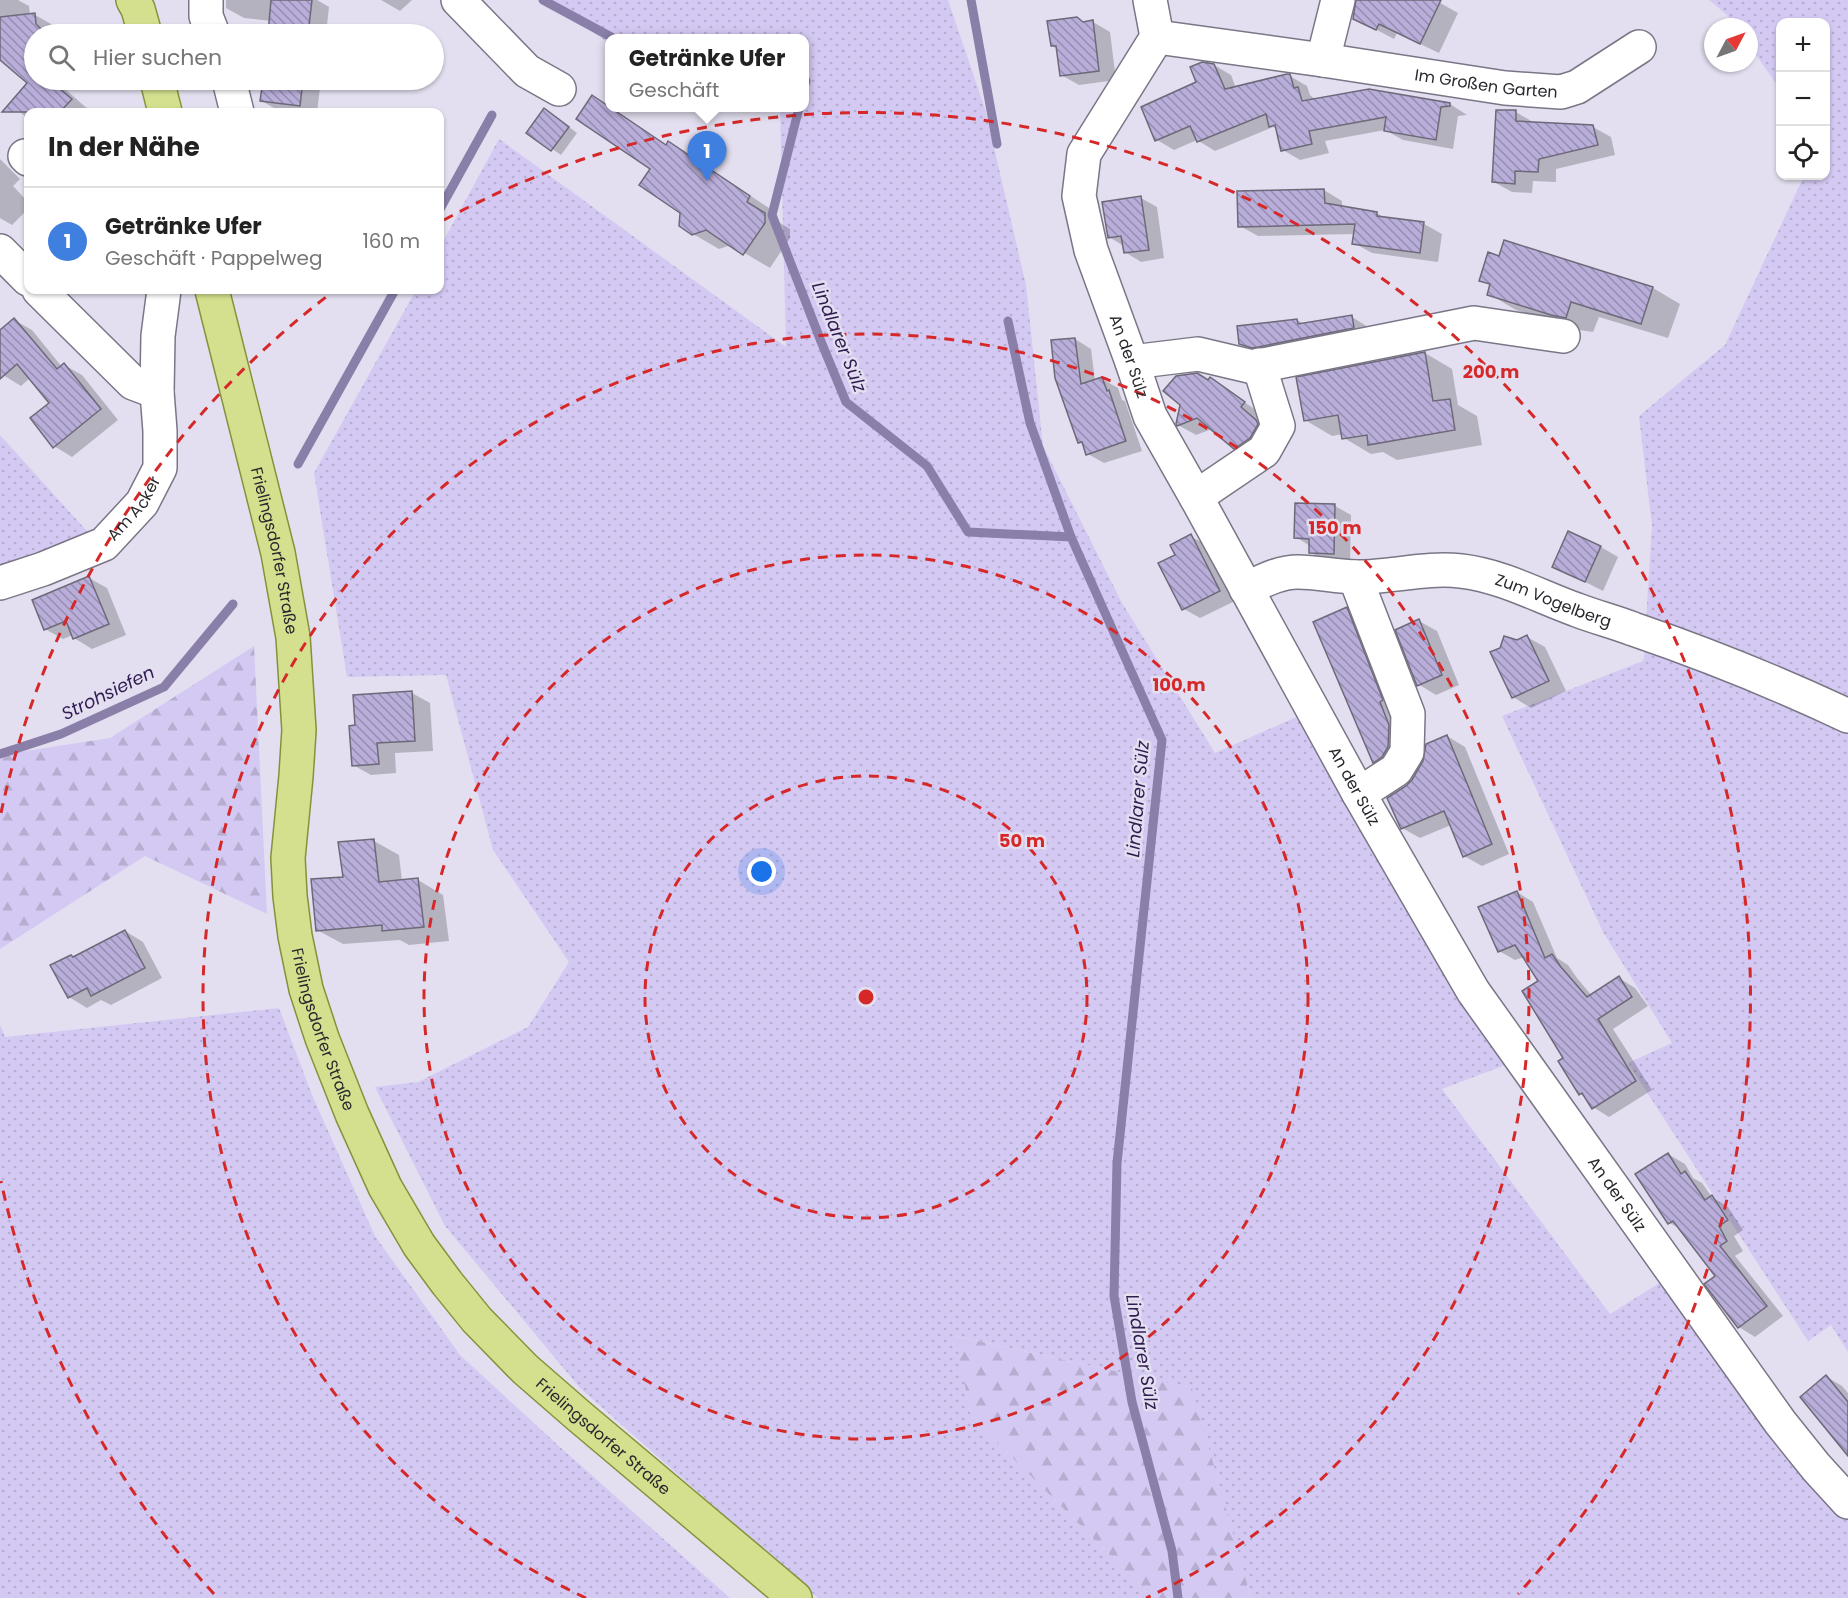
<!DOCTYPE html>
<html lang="de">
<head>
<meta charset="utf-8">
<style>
  :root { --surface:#fff; --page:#f2f2f2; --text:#222; --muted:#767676; --line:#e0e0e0; --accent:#0f766e }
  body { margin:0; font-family:Poppins,sans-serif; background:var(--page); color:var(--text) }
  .controls { position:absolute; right:18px; top:18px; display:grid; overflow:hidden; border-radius:12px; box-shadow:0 2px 4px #0004 }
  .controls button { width:54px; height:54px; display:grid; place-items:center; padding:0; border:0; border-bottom:2px solid var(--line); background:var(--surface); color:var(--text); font:30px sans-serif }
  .compass { position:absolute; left:1704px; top:18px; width:54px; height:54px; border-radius:50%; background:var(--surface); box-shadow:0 2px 4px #0004; rotate:49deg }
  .you { position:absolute; left:762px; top:872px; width:21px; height:21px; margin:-15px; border:4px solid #fff; border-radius:50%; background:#1a73e8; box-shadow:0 0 0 9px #1a73e833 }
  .badge { display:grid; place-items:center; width:39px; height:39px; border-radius:50%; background:var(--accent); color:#fff; font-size:20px; font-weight:700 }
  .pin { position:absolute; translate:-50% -50px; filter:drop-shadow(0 2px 3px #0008) }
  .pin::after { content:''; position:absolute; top:32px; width:21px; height:18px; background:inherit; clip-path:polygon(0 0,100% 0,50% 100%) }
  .popup { position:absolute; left:605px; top:34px; width:204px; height:78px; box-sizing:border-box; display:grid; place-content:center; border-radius:12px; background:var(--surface); filter:drop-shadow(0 2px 4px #0005); font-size:20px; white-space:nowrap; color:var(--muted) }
  .popup b { font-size:22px; color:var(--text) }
  .popup::after { content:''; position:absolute; left:50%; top:100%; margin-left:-12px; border:12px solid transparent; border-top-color:var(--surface) }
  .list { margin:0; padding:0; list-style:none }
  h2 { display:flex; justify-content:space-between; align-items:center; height:78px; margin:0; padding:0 24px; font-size:26px }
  h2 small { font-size:20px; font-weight:400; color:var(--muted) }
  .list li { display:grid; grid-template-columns:39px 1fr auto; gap:18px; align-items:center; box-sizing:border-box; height:108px; padding:0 24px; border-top:2px solid var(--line) }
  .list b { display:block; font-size:22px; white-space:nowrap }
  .list p { margin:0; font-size:20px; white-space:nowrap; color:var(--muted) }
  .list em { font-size:20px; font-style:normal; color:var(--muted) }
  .icon { flex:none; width:33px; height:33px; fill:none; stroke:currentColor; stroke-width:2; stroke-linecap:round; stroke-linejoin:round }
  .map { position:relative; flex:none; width:1848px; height:1598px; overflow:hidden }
  .search { position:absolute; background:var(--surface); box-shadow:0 2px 4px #0004; left:24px; top:24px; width:420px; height:66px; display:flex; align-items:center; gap:15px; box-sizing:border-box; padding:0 21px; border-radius:33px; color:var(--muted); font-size:22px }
  .panel { position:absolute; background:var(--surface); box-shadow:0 2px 4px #0004; left:24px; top:108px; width:420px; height:186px; border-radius:12px }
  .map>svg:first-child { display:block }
  .grass { fill:url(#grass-dots) }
  .forest { fill:url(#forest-firs) }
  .shadow { fill:#0003 }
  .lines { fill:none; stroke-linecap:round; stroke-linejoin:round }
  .stream { stroke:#8a7fa8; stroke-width:9 }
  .building { fill:url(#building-back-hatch); stroke:#6d6978; stroke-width:1.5 }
  .minor-casing { stroke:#7a7686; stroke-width:36 }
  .major-casing { stroke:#86923b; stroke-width:36 }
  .minor { stroke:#fff; stroke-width:33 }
  .major { stroke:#d4e08e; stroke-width:33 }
  .ring { fill:none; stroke:#d62828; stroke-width:3; stroke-dasharray:10 8 }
  .labels { text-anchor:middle; stroke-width:5; stroke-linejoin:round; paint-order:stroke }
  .street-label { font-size:16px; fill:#29282e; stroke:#e3dff0 }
  .water-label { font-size:18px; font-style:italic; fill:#301c51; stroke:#e3dff0 }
  .centre { fill:#d62828; stroke:#e3dff0; stroke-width:3 }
  .ring-label { font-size:18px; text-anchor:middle; font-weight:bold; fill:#d62828; stroke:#e3dff0; stroke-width:5; stroke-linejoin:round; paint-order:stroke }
</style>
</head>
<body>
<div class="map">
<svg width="1848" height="1598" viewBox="0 0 1848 1598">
  <defs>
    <pattern id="grass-dots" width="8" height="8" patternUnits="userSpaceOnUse" patternTransform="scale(1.5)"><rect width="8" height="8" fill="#d4c9f2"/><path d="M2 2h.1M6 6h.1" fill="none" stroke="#b6add0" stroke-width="1.8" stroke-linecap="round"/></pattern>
    <pattern id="forest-firs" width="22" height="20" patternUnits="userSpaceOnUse" patternTransform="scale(1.5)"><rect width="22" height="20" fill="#d4c9f2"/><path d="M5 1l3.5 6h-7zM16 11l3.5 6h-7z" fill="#b6add0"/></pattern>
    <pattern id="building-back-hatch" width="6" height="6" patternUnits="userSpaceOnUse" patternTransform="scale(1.5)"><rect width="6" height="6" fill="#b9add9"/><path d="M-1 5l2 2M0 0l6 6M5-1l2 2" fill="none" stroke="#968db0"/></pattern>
  </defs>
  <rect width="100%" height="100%" fill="#e3dff0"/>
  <g class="grass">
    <polygon points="543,0 948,0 985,109 1026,285 1043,446 1122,603 1215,753 1301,715 1516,1061 1442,1089 1610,1314 1669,1277 1848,1514 1848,1598 1251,1598 1191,1388 956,1336 971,1416 1153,1598 818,1598 580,1388 445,1226 375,1087 418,1082 528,1027 569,962 493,850 446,675 347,677 314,473 416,290 440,290 440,247 499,139 786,347 780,108 804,108 804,39 610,39 609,43"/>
    <polygon points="1709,0 1848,0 1848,710 1645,635 1652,526 1639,416 1725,345 1804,176 1826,176 1826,22 1780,22 1780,89 1749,45 1749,27 1736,27 1727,15"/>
    <polygon points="0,435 94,539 0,578"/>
    <polygon points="1646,645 1848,723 1848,1352 1831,1325 1808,1341 1628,1063 1672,1043 1603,932 1502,716 1643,661"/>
    <polygon points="279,1008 312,1095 375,1236 460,1355 561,1448 730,1598 0,1598 0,1025 5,1037"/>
  </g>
  <g class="forest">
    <polygon points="254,646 267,914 145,856 0,949 0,755 110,738"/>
    <polygon points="955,1336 1192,1388 1251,1598 1153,1598 971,1416"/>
  </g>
  <g class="shadow">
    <polygon points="0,0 18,0 29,6 30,15 35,15 51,24 52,34 34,34 34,80 52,80 57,82 89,110 86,112 28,112 28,119 11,104 31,81 0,58"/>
    <polygon points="226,0 317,0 329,7 326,34 269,34 271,21 244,18 226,8"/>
    <polygon points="381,0 412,0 400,11"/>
    <polygon points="1358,0 1435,0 1458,13 1439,53 1397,33 1394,39 1354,18"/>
    <polygon points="1093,22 1110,32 1116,80 1079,85 1061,75 1058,49 1052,46 1084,23"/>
    <polygon points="1214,65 1231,75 1236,88 1290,76 1307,86 1310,95 1316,100 1450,104 1467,115 1458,116 1453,149 1403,140 1385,130 1325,141 1329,153 1300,160 1283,150 1278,130 1273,127 1215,151 1197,140 1174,150 1157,140 1198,83"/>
    <polygon points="264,80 321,80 317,112 279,111 262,101"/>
    <polygon points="610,108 667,145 669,143 694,158 775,212 772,218 790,229 790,238 770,268 731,245 719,249 693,234 681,212"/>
    <polygon points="1516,112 1533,122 1593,127 1611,137 1615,155 1556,169 1556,182 1533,181 1532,193 1512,192 1494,182"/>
    <polygon points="553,115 577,133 561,155 528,132"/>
    <polygon points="0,159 20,179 13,186 28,202 28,209 12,225 0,218"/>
    <polygon points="1324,190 1342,201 1342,207 1377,213 1386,219 1424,224 1442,234 1438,262 1372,253 1354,243 1355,234 1258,236 1240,226"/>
    <polygon points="1141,198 1157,207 1164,258 1141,262 1125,252 1124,246 1109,237"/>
    <polygon points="1505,242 1653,288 1680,304 1668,338 1599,317 1593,332 1579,330 1516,310 1489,294 1491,286 1481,280 1499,258"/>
    <polygon points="1352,317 1368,327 1370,337 1257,353 1241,344 1297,320 1304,324"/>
    <polygon points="14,320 32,330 62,367 64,365 82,375 118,420 72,457 54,446 51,404 30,378 21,386 3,375 0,371 0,332"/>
    <polygon points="1075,339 1091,349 1095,381 1102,379 1118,388 1122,400 1125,401 1142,451 1104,463 1088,454 1085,444 1080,442"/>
    <polygon points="1425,353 1452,369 1458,405 1477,416 1482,445 1397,460 1383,452 1371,454 1344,438 1343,434 1332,436 1305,420"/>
    <polygon points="1210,379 1262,414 1258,418 1274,432 1253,458 1235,448 1212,429 1196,435 1178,425"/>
    <polygon points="1335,506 1351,515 1350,563 1326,562 1310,552 1310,546 1296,537"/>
    <polygon points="1190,536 1207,545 1235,601 1200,618 1184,609 1177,555"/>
    <polygon points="1601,547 1618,557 1603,591 1554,566"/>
    <polygon points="89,578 107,588 126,635 92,649 74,638 73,635 63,639 45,629"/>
    <polygon points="1347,609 1374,625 1409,716 1401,777 1374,762"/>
    <polygon points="1419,621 1437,631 1459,685 1436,695 1418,684"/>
    <polygon points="1527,637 1545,647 1566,691 1531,708 1513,697 1517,641"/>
    <polygon points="412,693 430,703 433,751 395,753 396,773 371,775 353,765 357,727"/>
    <polygon points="1447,736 1465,747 1509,854 1482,866 1464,856 1451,825 1420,838 1402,828 1413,781"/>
    <polygon points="374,841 399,855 402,881 418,880 443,895 449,941 409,945 400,940 343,944 317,930 344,878"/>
    <polygon points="1517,892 1533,902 1557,958 1568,965 1577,978 1592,996 1619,978 1635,988 1648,1006 1613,1029 1652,1090 1609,1117 1593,1107 1587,1098 1580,1094 1565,1058 1540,982 1524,957 1515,960 1499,951"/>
    <polygon points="125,931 143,942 162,978 111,1005 101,1000 87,1008 69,997 74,958"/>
    <polygon points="1668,1154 1685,1164 1693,1178 1702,1183 1712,1197 1728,1207 1743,1230 1734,1236 1743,1251 1735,1256 1783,1316 1755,1337 1739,1327 1717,1276 1682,1230 1670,1223"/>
    <polygon points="1827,1377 1842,1386 1848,1393 1848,1447"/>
  </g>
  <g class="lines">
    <g class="stream">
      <polyline points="543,0 615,39"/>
      <polyline points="971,0 997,144"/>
      <polyline points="804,79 806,81 804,87"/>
      <polyline points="799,108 772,215 822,344 846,402 927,466 968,532 1071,537 1162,740 1117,1163 1114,1296 1132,1402 1172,1551 1178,1598"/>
      <polyline points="440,209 492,115"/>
      <polyline points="1008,321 1030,423 1071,537"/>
      <polyline points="298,464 395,290"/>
      <polyline points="0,754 61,734 164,687 233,604"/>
    </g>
  </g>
  <g class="building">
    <polygon points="271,0 312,0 308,34 268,34"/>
    <polygon points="1356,0 1441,0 1420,44 1379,24 1376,30 1353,19"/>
    <polygon points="35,13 36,24 41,29 34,34 34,80 49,80 72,99 60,112 2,112 27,83 0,60 0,17"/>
    <polygon points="1077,17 1083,22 1093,20 1099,71 1060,76 1056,46 1051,46 1047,21"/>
    <polygon points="1202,62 1214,64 1225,89 1287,74 1290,74 1294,88 1298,87 1302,101 1369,89 1450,103 1450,106 1441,107 1436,140 1384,131 1386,117 1309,131 1312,144 1281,151 1275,125 1269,127 1266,114 1197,142 1190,126 1155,141 1141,107 1196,82 1190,67"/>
    <polygon points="263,80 303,80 300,106 260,101"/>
    <polygon points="592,95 666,145 668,141 750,196 747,202 765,213 765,223 743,255 706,230 692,235 679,226 680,213 639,185 650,169 576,119"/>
    <polygon points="544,108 569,127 551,151 526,133"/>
    <polygon points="1496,110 1516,110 1516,121 1593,125 1598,145 1539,159 1538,172 1515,171 1515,184 1492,182"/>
    <polygon points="1324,189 1325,203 1377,212 1377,216 1424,222 1420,253 1352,244 1355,224 1238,227 1237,191"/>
    <polygon points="1141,196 1149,250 1124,253 1121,236 1108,238 1102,202"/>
    <polygon points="1504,240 1653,287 1641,324 1571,302 1566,318 1551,315 1487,295 1490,284 1479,281 1488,252 1499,256"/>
    <polygon points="1352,315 1354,328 1258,347 1252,348 1239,344 1237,326 1297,319 1298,324"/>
    <polygon points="14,318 57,369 64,363 101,409 53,448 30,418 49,403 17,364 0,379 0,330"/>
    <polygon points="1075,338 1081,384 1102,377 1107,391 1109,390 1126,441 1086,455 1082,442 1078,443 1055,378 1051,340"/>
    <polygon points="1425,352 1433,401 1450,399 1455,430 1368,445 1367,435 1342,439 1338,415 1304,421 1296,377"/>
    <polygon points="1197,373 1208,380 1210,377 1245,402 1241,407 1256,420 1258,424 1250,438 1234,449 1197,418 1177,426 1176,424 1180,405 1163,391 1176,376"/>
    <polygon points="1295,503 1335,504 1334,554 1309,553 1309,539 1294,538"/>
    <polygon points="1568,531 1601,546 1585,582 1552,567"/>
    <polygon points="1191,534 1220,591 1182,610 1158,563 1175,555 1170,545"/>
    <polygon points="89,576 109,624 73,639 66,621 44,630 32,600"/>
    <polygon points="1347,607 1383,700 1380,702 1389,725 1388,747 1382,757 1373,763 1313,622"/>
    <polygon points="1419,619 1442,675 1417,686 1395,630"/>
    <polygon points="1527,635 1549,681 1512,698 1490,652 1500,648 1504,636 1517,640"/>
    <polygon points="412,691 415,741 377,743 379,764 352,766 349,726 355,725 353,695"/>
    <polygon points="1447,735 1492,844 1463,857 1444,811 1401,829 1387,798 1406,786 1412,780 1423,761 1426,744"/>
    <polygon points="374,839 379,882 418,878 424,927 382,931 382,925 316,931 311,879 343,877 338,842"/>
    <polygon points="1517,891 1545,958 1552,954 1561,967 1587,997 1619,976 1632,997 1598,1019 1636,1081 1592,1109 1582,1093 1579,1095 1558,1061 1563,1058 1522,991 1538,981 1515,945 1498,952 1478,907"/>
    <polygon points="125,930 145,968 91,996 87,988 68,998 50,965 71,955 73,957"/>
    <polygon points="1668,1153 1681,1174 1685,1171 1705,1200 1712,1195 1728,1220 1719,1226 1727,1241 1720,1246 1767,1306 1738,1328 1704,1284 1715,1276 1673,1221 1668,1224 1635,1174"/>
    <polygon points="1826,1375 1848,1402 1848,1456 1800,1397"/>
  </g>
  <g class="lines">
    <g class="minor-casing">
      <g id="minor">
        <polyline points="206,0 206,16 213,34"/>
        <polyline points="458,0 527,71 559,89"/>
        <path id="s1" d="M1150,0l7,37 -73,117 -5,42 12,54 41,112 18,54 46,81 163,297 114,197 307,431 36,45 32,35"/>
        <polyline points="1157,37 1323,60 1338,0"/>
        <path id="s2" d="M1323,60l182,28 56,4 16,-5 62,-40"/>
        <polyline points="229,80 237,112"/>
        <polyline points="25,156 28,159"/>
        <polyline points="0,251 28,279"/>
        <polyline points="39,290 133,383 157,392"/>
        <polyline points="1132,362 1198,354 1253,367 1474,323 1563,336"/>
        <polyline points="1196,497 1264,451 1278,426 1259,365"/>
        <polyline points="1355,577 1408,714 1407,752 1396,770 1359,794"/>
        <path id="s3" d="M0,583l43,-14 61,-25 38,-41 18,-35v-37l-3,-39 1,-56 6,-46"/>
        <path id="s4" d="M1246,589c17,-8 33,-17 52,-17 19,0 39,5 59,5 35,0 69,-10 104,-6 42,5 77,25 116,39 18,7 38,12 56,19 73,25 145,54 215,87"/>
      </g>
    </g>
    <g class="major-casing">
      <g id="major">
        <polyline points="133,0 138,9 145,34"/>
        <polyline points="157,80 165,112"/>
        <path id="s5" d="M212,290l66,263 15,84 6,93 -3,46 -8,82 2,38 5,40 11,53 16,49 30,76 33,73 34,58 28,38 30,37 48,49 54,47 216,182"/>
      </g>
    </g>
    <use href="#minor" class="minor"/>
    <use href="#major" class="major"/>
  </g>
  <g class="ring">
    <circle cx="866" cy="997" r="221"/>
    <circle cx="866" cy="997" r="442"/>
    <path d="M586 1598A663 663 0 1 1 1146 1598"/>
    <path d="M214 1594A884 884 0 0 1 1 1181M1 813A884 884 0 0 1 334 291M444 220A884 884 0 0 1 1518 1594"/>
  </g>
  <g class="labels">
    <g class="street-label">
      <text dy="6" stroke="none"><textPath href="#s2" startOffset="165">Im Großen Garten</textPath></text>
      <text dy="6" stroke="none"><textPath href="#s1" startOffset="386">An der Sülz</textPath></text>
      <text dy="6" stroke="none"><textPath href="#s3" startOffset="158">Am Acker</textPath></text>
      <text dy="6" stroke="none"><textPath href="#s5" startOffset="268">Frielingsdorfer Straße</textPath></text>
      <text dy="6" stroke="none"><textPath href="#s4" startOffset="316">Zum Vogelberg</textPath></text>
      <text dy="6" stroke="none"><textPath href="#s1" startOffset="872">An der Sülz</textPath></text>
      <text dy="6" stroke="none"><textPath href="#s5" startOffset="754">Frielingsdorfer Straße</textPath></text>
      <text dy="6" stroke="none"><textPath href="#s1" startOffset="1358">An der Sülz</textPath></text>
      <text dy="6" stroke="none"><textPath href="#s5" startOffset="1258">Frielingsdorfer Straße</textPath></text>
    </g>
    <g class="water-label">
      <text transform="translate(839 337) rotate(68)" y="6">Lindlarer Sülz</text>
      <text transform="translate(108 693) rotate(-26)" y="6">Strohsiefen</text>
      <text transform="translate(1138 799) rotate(-85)" y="6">Lindlarer Sülz</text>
      <text transform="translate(1142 1352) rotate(80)" y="6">Lindlarer Sülz</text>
    </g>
  </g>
  <circle cx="866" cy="997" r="9" class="centre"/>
  <g class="ring-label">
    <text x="1491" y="378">200 m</text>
    <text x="1335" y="534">150 m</text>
    <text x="1179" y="691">100 m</text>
    <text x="1022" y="847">50 m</text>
  </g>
</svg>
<div class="controls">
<button>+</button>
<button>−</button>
<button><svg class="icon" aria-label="locate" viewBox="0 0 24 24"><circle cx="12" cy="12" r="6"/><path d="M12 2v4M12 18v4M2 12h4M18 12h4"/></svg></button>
</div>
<svg class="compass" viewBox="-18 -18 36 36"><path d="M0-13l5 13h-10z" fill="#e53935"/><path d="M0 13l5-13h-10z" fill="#767676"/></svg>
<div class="you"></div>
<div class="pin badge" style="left:707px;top:181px;background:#3f7fe0">1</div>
<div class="popup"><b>Getränke Ufer</b>Geschäft</div>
<div class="search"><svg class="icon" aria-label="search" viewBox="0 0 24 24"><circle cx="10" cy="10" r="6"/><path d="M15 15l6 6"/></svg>Hier suchen</div>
<section class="panel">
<h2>In der Nähe<small></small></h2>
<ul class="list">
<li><span class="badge" style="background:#3f7fe0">1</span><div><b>Getränke Ufer</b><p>Geschäft · Pappelweg</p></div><em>160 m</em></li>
</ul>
</section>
</div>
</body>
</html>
